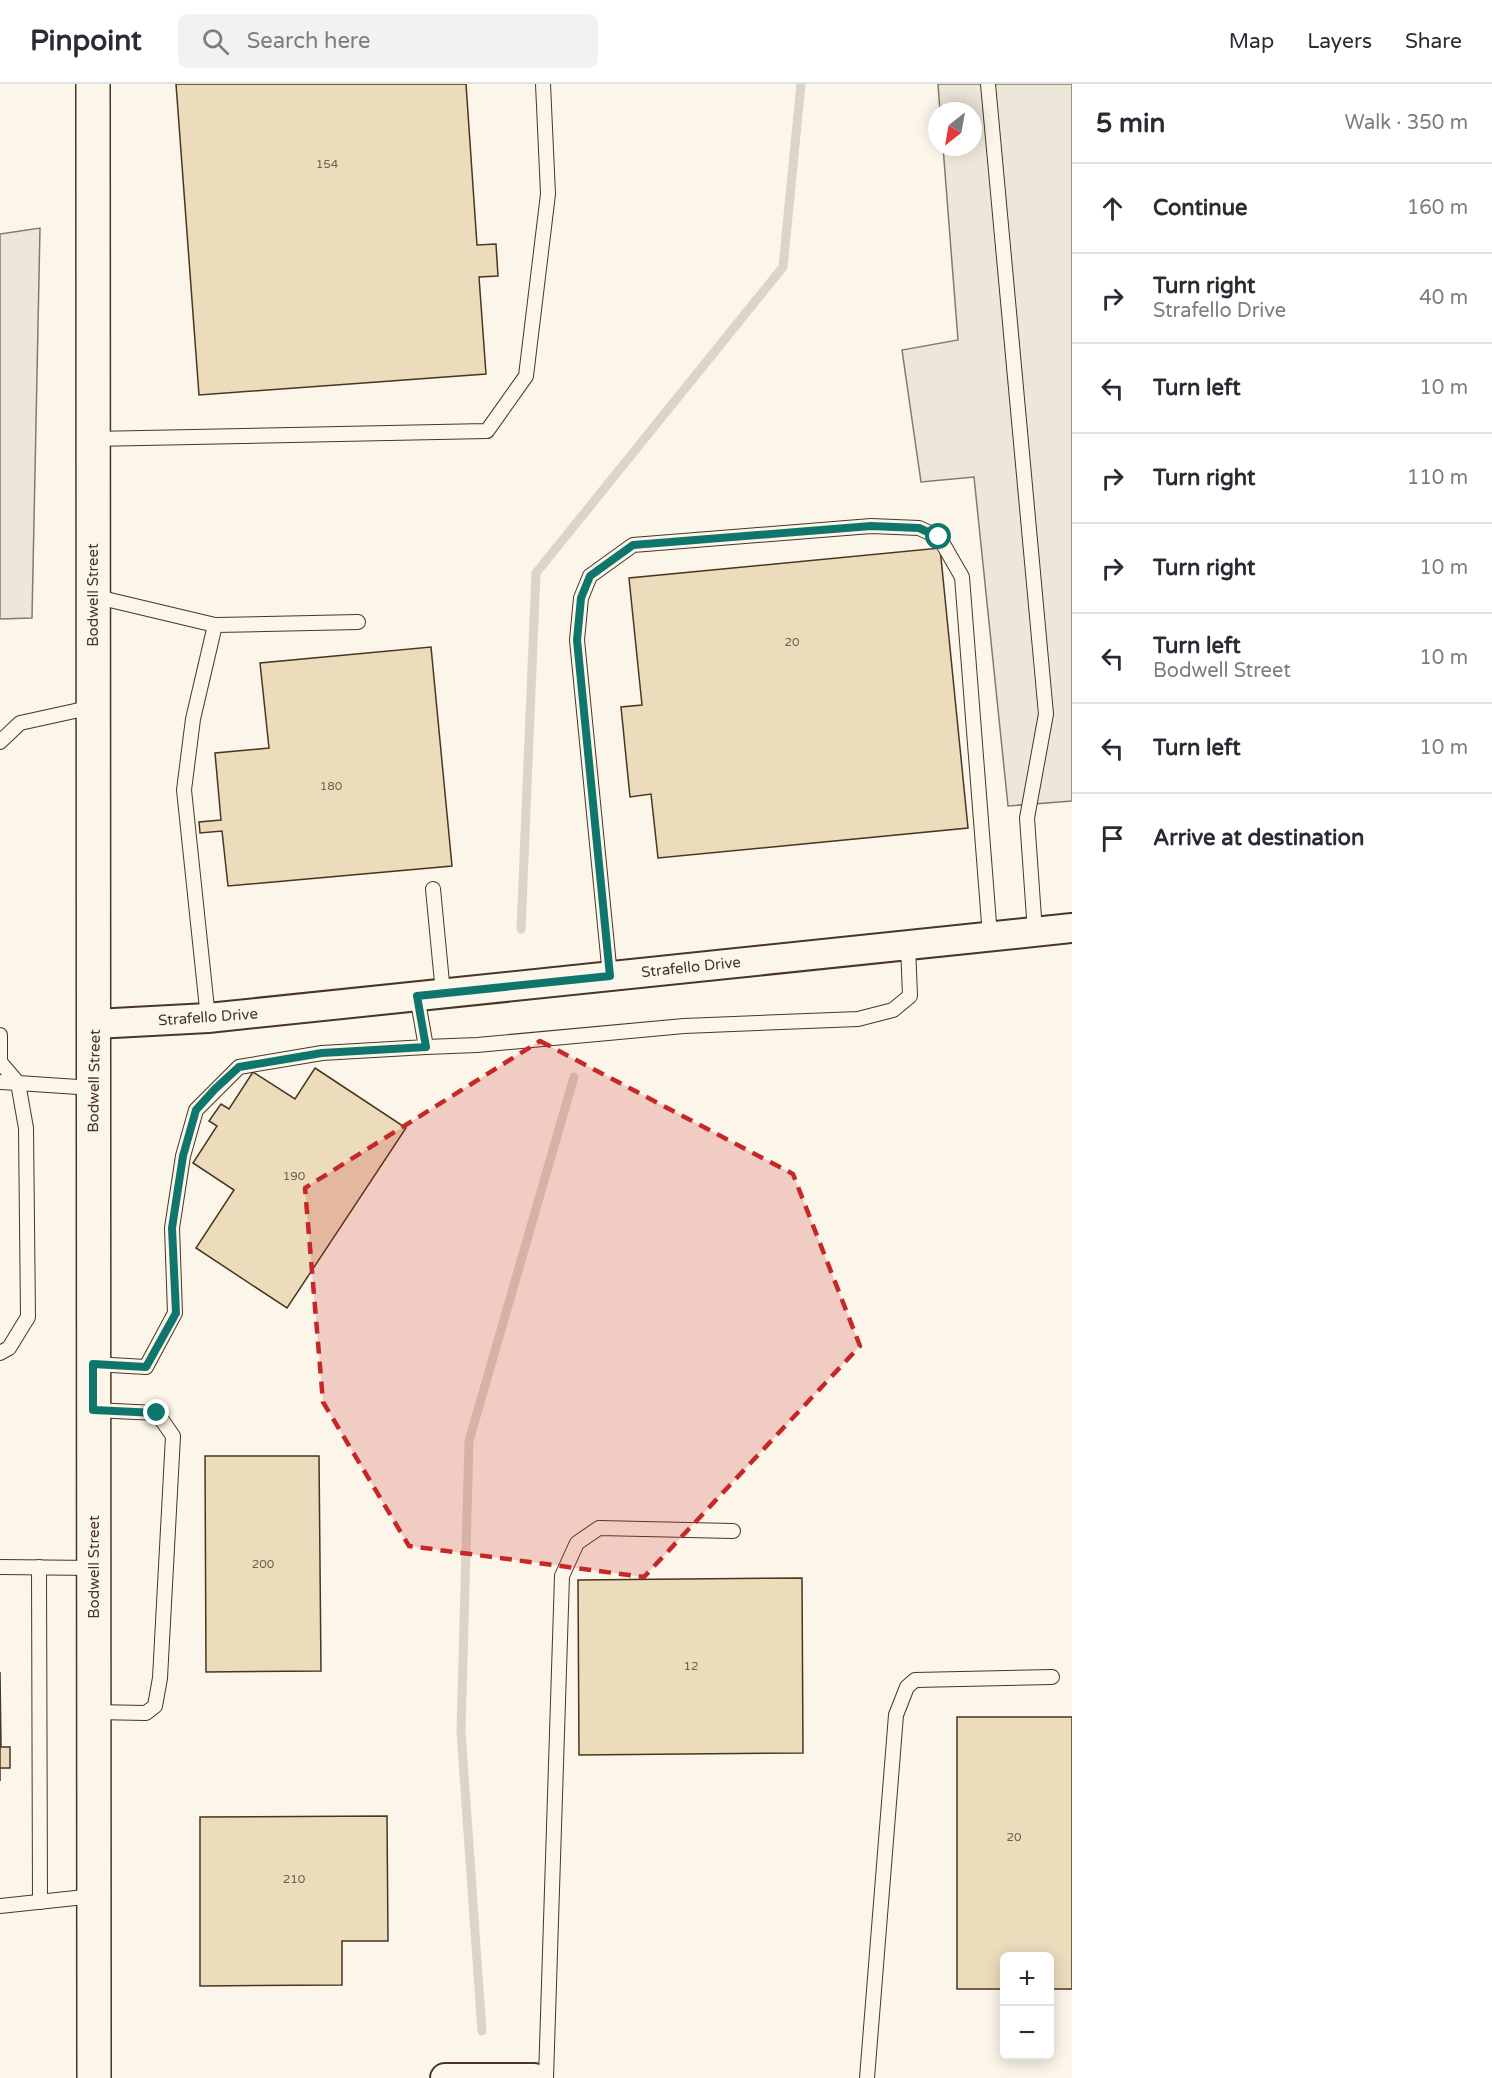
<!DOCTYPE html>
<html lang="en">
<head>
<meta charset="utf-8">
<style>
  :root { --surface:#fff; --page:#f2f2f3; --text:#2b2b33; --muted:#7c7c81; --line:#e1e1e2 }
  body { margin:0; font-family:"Varela Round",sans-serif; background:var(--page); color:var(--text) }
  .controls { position:absolute; right:18px; bottom:18px; display:grid; overflow:hidden; border-radius:9px; box-shadow:0 3px 15px #0003 }
  .controls button { width:54px; height:54px; display:grid; place-items:center; padding:0; border:0; border-bottom:2px solid var(--line); background:var(--surface); color:var(--text); font:30px sans-serif }
  .compass { position:absolute; left:928px; top:18px; width:54px; height:54px; border-radius:50%; background:var(--surface); box-shadow:0 3px 15px #0003; rotate:211deg }
  .stop { position:absolute; width:18px; height:18px; margin:-14px; border:4px solid #0f766e; border-radius:50%; background:#fff }
  .stop.end { background:#0f766e; border-color:#fff; box-shadow:0 2px 6px #0008 }
  .list { margin:0; padding:0; list-style:none }
  h2 { display:flex; justify-content:space-between; align-items:center; height:78px; margin:0; padding:0 24px; font-size:26px }
  h2 small { font-size:20px; font-weight:400; color:var(--muted) }
  .list li { display:grid; grid-template-columns:39px 1fr auto; gap:18px; align-items:center; box-sizing:border-box; height:90px; padding:0 24px; border-top:2px solid var(--line) }
  .list b { display:block; font-size:22px; white-space:nowrap }
  .list p { margin:0; font-size:20px; white-space:nowrap; color:var(--muted) }
  .list em { font-size:20px; font-style:normal; color:var(--muted) }
  .icon { flex:none; width:33px; height:33px; fill:none; stroke:currentColor; stroke-width:2; stroke-linecap:round; stroke-linejoin:round }
  .map { position:relative; flex:none; width:1072px; height:1994px; overflow:hidden }
  header { display:flex; align-items:center; gap:36px; box-sizing:border-box; height:84px; padding:0 30px; background:var(--surface); border-bottom:2px solid var(--line) }
  header strong { font-size:28px }
  nav { display:flex; gap:33px; margin-inline-start:auto; font-size:21px }
  .search { width:420px; height:54px; background:var(--page); display:flex; align-items:center; gap:15px; box-sizing:border-box; padding:0 21px; border-radius:9px; color:var(--muted); font-size:22px }
  main { display:flex }
  aside { flex:1; background:var(--surface) }
  .map>svg:first-child { display:block }
  .green { fill:#ede6d9; stroke:#887966; stroke-width:1.5 }
  .parking { fill:#ede7d9; stroke:#887966; stroke-width:1.5 }
  .lines { fill:none; stroke-linecap:round; stroke-linejoin:round }
  .stream { stroke:#dcd4c6; stroke-width:9 }
  .building { fill:#ecdcbc; stroke:#4a3520; stroke-width:1.5 }
  .lane-casing { stroke:#4a3520; stroke-width:16 }
  .street-casing { stroke:#4a3520; stroke-width:32 }
  .secondary-casing { stroke:#4a3520; stroke-width:36 }
  .lane { stroke:#fbf6e9; stroke-width:14 }
  .street { stroke:#fbf6e9; stroke-width:28 }
  .secondary { stroke:#fbf6e9; stroke-width:33 }
  .route { stroke:#0f766e; stroke-width:8 }
  .marked { fill:#c62828; fill-opacity:0.2; stroke:#c62828; stroke-width:4.5; stroke-dasharray:12 8; stroke-linejoin:round }
  .labels { text-anchor:middle; stroke-width:4.5; stroke-linejoin:round; paint-order:stroke }
  .number-label { font-size:12px; fill:#725f47 }
  .street-label { font-size:15px; fill:#4a3520; stroke:#fbf6e9 }
</style>
</head>
<body>
<header>
<strong>Pinpoint</strong>
<div class="search"><svg class="icon" aria-label="search" viewBox="0 0 24 24"><circle cx="10" cy="10" r="6"/><path d="M15 15l6 6"/></svg>Search here</div>
<nav><a>Map</a><a>Layers</a><a>Share</a></nav>
</header>
<main>
<div class="map">
<svg width="1072" height="1994" viewBox="0 0 1072 1994">
  <rect width="100%" height="100%" fill="#fbf6e9"/>
  <polygon class="green" points="40,144 32,534 0,535 0,150"/>
  <polygon class="parking" points="938,0 1072,0 1072,717 1008,722 974,393 921,398 902,266 958,256 943,63 973,63 973,27 940,27"/>
  <g class="lines">
    <g class="stream">
      <polyline points="521,845 536,489 783,183 801,0"/>
      <polyline points="482,1947 461,1648 469,1357 574,993"/>
    </g>
  </g>
  <g class="building">
    <polygon points="176,0 466,0 477,161 496,160 498,192 479,193 486,290 199,311"/>
    <polygon points="940,464 968,744 658,774 651,710 630,713 621,623 642,621 629,494"/>
    <polygon points="431,563 452,782 228,802 222,747 200,749 199,738 221,736 215,669 269,664 260,579"/>
    <polygon points="315,984 406,1044 287,1224 196,1164 234,1106 193,1079 217,1042 209,1037 221,1020 229,1025 253,988 295,1015"/>
    <polygon points="205,1372 319,1372 321,1587 206,1588"/>
    <polygon points="802,1494 803,1669 579,1671 578,1496"/>
    <polygon points="0,1588 1,1663 10,1663 10,1684 0,1684 0,1697"/>
    <polygon points="957,1633 1072,1633 1072,1905 1050,1905 1050,1872 1004,1872 1004,1905 957,1905"/>
    <polygon points="387,1732 388,1857 342,1857 342,1901 200,1902 200,1733"/>
  </g>
  <g class="lines">
    <g class="lane-casing">
      <g id="lane">
        <polyline points="988,0 1046,630 1027,734 1035,848"/>
        <polyline points="92,355 487,347 526,292 548,110 543,0"/>
        <polyline points="93,512 215,541 193,635 184,706 208,934"/>
        <polyline points="215,541 358,538"/>
        <polyline points="0,658 20,639 93,623"/>
        <polyline points="433,805 443,909"/>
        <polyline points="610,892 577,556 581,514 590,492 633,461 871,442 919,444 939,453 962,493 990,852"/>
        <polyline points="0,951 0,978 18,999 93,1004"/>
        <polyline points="426,963 477,961 684,942 858,935 893,926 910,912 908,861"/>
        <polyline points="0,998 18,999 26,1044 28,1233 9,1264 0,1269"/>
        <polyline points="94,1280 146,1283 175,1229 172,1144 183,1072 196,1026 239,983 322,969 426,963 417,912"/>
        <polyline points="93,1326 157,1329 173,1352 160,1594 155,1622 146,1629 94,1628"/>
        <polyline points="0,1483 94,1484"/>
        <polyline points="39,1483 40,1818"/>
        <polyline points="0,1822 94,1812"/>
        <polyline points="546,1994 562,1492 577,1459 599,1444 733,1447"/>
        <polyline points="867,1994 896,1631 907,1603 915,1596 1052,1593"/>
      </g>
    </g>
    <g class="street-casing">
      <g id="street">
        <polyline points="95,940 208,934 1072,844"/>
        <polyline points="445,1994 534,1994"/>
      </g>
    </g>
    <g class="secondary-casing">
      <polyline id="secondary" points="93,0 94,1994"/>
    </g>
    <use href="#lane" class="lane"/>
    <use href="#street" class="street"/>
    <use href="#secondary" class="secondary"/>
  </g>
  <g class="lines">
    <polyline class="route" points="157,1329 93,1326 93,1280 146,1283 176,1229 172,1144 183,1072 196,1026 215,1005 239,983 322,969 426,963 417,912 610,892 577,556 581,514 590,492 633,461 871,442 919,444 939,453"/>
  </g>
  <path class="marked" d="M540,957l253,133 67,172 -216,231 -235,-31 -86,-144 -18,-214z"/>
  <g class="labels">
    <g class="number-label">
      <text x="327" y="84">154</text>
      <text x="792" y="562">20</text>
      <text x="331" y="706">180</text>
      <text x="294" y="1096">190</text>
      <text x="263" y="1484">200</text>
      <text x="691" y="1586">12</text>
      <text x="1014" y="1757">20</text>
      <text x="294" y="1799">210</text>
    </g>
    <g class="street-label">
      <text transform="translate(93 511) rotate(-90)" y="5">Bodwell Street</text>
      <text transform="translate(691 883) rotate(-6)" y="5">Strafello Drive</text>
      <text transform="translate(208 933) rotate(-4)" y="5">Strafello Drive</text>
      <text transform="translate(94 997) rotate(-89)" y="5">Bodwell Street</text>
      <text transform="translate(94 1483) rotate(-90)" y="5">Bodwell Street</text>
    </g>
  </g>
</svg>
<div class="controls">
<button>+</button>
<button>−</button>
</div>
<svg class="compass" viewBox="-18 -18 36 36"><path d="M0-13l5 13h-10z" fill="#e53935"/><path d="M0 13l5-13h-10z" fill="#7c7c81"/></svg>
<div class="stop" style="left:939px;top:453px"></div>
<div class="stop end" style="left:157px;top:1329px"></div>
</div>
<aside>
<h2>5 min<small>Walk · 350 m</small></h2>
<ul class="list">
<li><svg class="icon" aria-label="ahead" viewBox="0 0 24 24"><path d="M12 20V5M6 11l6-6 6 6"/></svg><div><b>Continue</b></div><em>160 m</em></li>
<li><svg class="icon" aria-label="right" viewBox="0 0 24 24"><path d="M7 20v-9h11M14 6l5 5-5 5"/></svg><div><b>Turn right</b><p>Strafello Drive</p></div><em>40 m</em></li>
<li><svg class="icon" aria-label="left" viewBox="0 0 24 24"><path d="M17 20v-9H6M10 6l-5 5 5 5"/></svg><div><b>Turn left</b></div><em>10 m</em></li>
<li><svg class="icon" aria-label="right" viewBox="0 0 24 24"><path d="M7 20v-9h11M14 6l5 5-5 5"/></svg><div><b>Turn right</b></div><em>110 m</em></li>
<li><svg class="icon" aria-label="right" viewBox="0 0 24 24"><path d="M7 20v-9h11M14 6l5 5-5 5"/></svg><div><b>Turn right</b></div><em>10 m</em></li>
<li><svg class="icon" aria-label="left" viewBox="0 0 24 24"><path d="M17 20v-9H6M10 6l-5 5 5 5"/></svg><div><b>Turn left</b><p>Bodwell Street</p></div><em>10 m</em></li>
<li><svg class="icon" aria-label="left" viewBox="0 0 24 24"><path d="M17 20v-9H6M10 6l-5 5 5 5"/></svg><div><b>Turn left</b></div><em>10 m</em></li>
<li><svg class="icon" aria-label="arrive" viewBox="0 0 24 24"><path d="M6 21V4h12l-3 4 3 4H6"/></svg><div><b>Arrive at destination</b></div></li>
</ul>
</aside>
</main>
</body>
</html>
